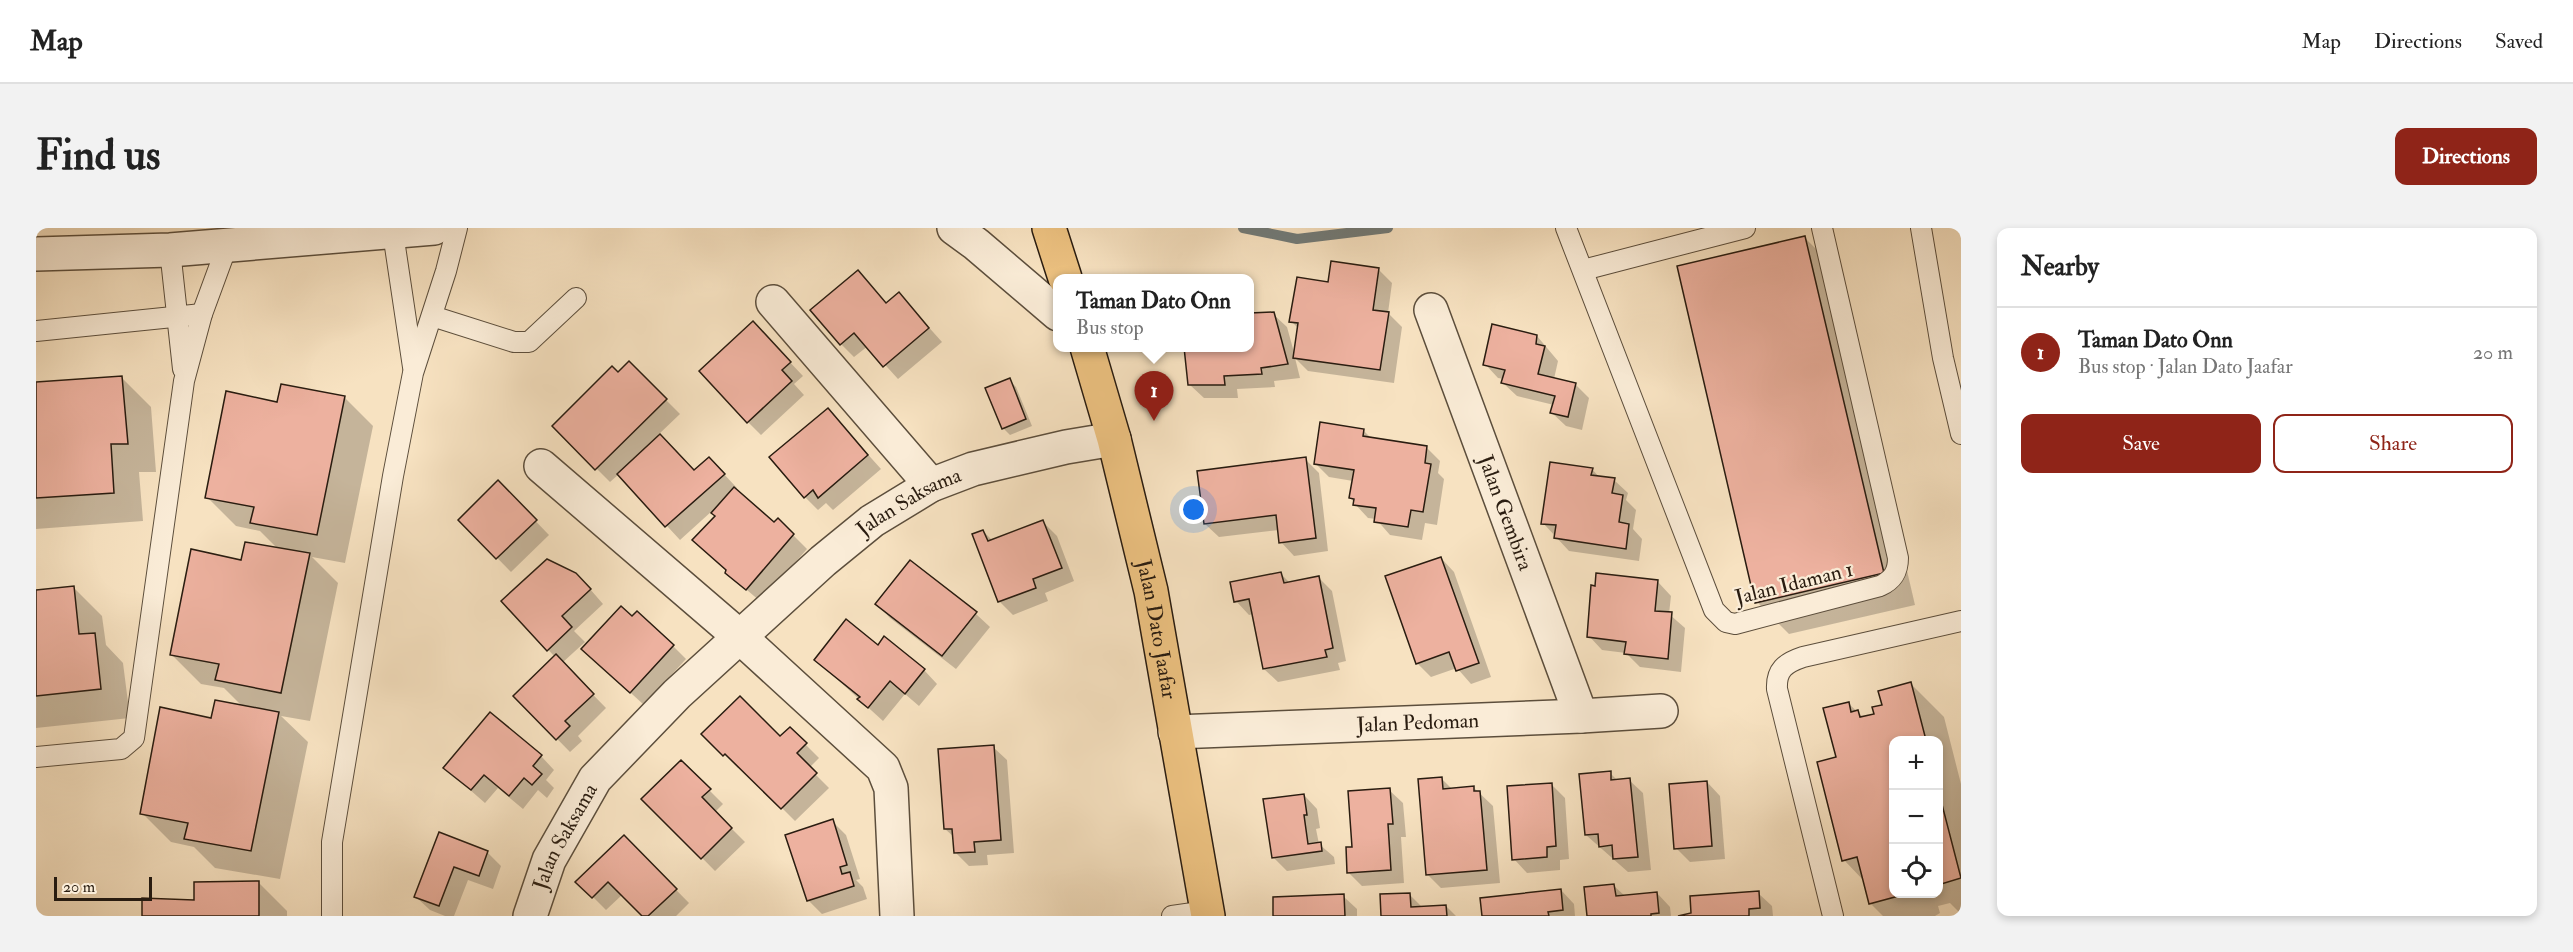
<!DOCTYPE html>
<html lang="en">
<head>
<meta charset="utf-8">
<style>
  :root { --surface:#fff; --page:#f2f2f2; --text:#222; --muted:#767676; --line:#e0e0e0; --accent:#8f2418 }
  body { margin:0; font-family:"IM FELL Double Pica",serif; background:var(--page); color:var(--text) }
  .controls { position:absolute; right:18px; bottom:18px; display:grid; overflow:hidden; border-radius:12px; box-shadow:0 3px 9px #0003 }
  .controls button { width:54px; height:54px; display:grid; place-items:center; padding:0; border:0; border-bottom:2px solid var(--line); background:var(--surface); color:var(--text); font:30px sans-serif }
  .scale { position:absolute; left:18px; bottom:15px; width:98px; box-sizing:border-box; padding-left:6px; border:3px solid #291c10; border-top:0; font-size:16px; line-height:21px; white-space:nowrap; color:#291c10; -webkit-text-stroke:4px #faecd7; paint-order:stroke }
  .you { position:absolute; left:1158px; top:282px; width:21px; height:21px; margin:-15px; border:4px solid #fff; border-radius:50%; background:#1a73e8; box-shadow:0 0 0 9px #1a73e833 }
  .badge { display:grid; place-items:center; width:39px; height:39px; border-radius:50%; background:var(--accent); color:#fff; font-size:20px; font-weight:700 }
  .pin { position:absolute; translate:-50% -50px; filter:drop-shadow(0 2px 3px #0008) }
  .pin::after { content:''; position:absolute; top:32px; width:21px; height:18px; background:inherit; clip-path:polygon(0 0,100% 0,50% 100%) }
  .popup { position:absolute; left:1017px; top:46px; width:201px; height:78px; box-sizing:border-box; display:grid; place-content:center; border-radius:12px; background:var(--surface); filter:drop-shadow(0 2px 4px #0005); font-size:20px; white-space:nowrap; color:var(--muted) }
  .popup b { font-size:22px; color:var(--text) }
  .popup::after { content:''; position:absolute; left:50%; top:100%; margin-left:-12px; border:12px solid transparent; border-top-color:var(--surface) }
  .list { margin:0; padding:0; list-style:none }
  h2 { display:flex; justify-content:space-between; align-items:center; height:78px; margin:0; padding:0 24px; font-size:26px }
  h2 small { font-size:20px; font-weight:400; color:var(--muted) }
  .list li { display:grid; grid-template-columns:39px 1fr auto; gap:18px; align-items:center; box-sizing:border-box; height:90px; padding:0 24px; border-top:2px solid var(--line) }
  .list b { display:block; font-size:22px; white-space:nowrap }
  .list p { margin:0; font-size:20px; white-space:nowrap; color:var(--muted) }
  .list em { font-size:20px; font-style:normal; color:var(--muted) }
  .actions { display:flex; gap:12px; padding:18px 24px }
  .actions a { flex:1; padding:14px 0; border:2px solid var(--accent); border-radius:12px; text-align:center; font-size:21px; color:var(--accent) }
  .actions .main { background:var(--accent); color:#fff }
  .icon { flex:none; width:33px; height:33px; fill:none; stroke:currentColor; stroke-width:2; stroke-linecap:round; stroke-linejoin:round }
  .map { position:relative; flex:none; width:1925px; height:688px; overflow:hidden; border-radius:12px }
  header { display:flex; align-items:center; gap:36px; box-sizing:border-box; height:84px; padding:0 30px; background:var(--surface); border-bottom:2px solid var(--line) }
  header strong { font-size:28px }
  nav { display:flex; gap:33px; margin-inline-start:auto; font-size:21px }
  .intro { display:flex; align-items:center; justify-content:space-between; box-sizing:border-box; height:144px; padding:0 36px }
  h1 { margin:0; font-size:42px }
  .button { padding:15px 27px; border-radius:12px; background:var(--accent); color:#fff; font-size:21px; font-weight:700 }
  main { display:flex; gap:36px; padding:0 36px }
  aside { flex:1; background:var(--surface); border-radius:12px; box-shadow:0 3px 9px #0003 }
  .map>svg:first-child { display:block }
  .shadow { fill:#0003; fill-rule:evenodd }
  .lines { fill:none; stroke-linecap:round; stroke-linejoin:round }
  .stream { stroke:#727b78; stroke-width:10 }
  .building { fill:#edb19f; stroke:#291c10; stroke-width:1.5 }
  .service-casing { stroke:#5c4e3c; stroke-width:22 }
  .minor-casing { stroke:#5c4e3c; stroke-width:36 }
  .primary-casing { stroke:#291c10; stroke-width:36 }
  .service { stroke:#faecd7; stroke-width:20 }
  .minor { stroke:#faecd7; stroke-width:33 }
  .primary { stroke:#ecc180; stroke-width:33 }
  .labels { text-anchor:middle; stroke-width:4.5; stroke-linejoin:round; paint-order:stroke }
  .street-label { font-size:21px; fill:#291c10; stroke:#faecd7 }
</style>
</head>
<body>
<header>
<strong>Map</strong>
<nav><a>Map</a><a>Directions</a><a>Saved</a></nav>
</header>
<div class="intro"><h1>Find us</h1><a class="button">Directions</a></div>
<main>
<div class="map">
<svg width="1925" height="688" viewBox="0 0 1925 688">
  <rect width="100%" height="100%" fill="#f7e2c1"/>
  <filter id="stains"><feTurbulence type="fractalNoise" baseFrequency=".00333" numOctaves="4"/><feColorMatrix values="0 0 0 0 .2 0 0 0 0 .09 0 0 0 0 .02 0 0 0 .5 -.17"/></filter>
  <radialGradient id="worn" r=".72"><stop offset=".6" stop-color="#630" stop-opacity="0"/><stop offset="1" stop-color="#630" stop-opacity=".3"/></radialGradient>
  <g class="shadow">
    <polygon points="1769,10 1801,42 1879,377 1753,406 1721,374"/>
    <polygon points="1343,42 1356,55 1352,85 1366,99 1358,155 1272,143 1259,130 1264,150 1238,153 1239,159 1201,161 1202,170 1168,170 1154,157 1214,119 1214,86 1237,86 1251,99 1259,128 1263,101 1255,93 1294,55"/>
    <polygon points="822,44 851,76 863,66 906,114 862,151 832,118 818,129 805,116"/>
    <polygon points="1501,108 1522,133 1518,151 1539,156 1553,170 1546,202 1530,198 1516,185 1518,177 1481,168 1467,155 1468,151 1462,150 1449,136"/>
    <polygon points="730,109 767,148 758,156 768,167 725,207 712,194"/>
    <polygon points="593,135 644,186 622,207 658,244 686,244 701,260 699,262 738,296 742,292 771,321 725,374 690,344 681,288 676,283 644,312 583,246 574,254 518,198"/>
    <polygon points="86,150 115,179 120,244 103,244 107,293 0,301 0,155"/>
    <polygon points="973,152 980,159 996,198 974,207 967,200"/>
    <polygon points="308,169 337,198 309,335 276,329 302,355 274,493 245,488 272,514 244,651 179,640 158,619 135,614 106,585 177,492 207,479 188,460 165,456 135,426 207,333 242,321 224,303 200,298 171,269 242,176"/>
    <polygon points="792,182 845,241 797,282 790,275 782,282 769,269"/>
    <polygon points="1327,202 1336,211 1391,220 1404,233 1402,245 1408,251 1401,297 1389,295 1386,312 1354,307 1340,291 1332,290 1319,276 1314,269 1317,253 1293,249 1279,235"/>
    <polygon points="1269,231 1283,245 1292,323 1258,328 1245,314 1243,302 1183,309 1169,296"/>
    <polygon points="1556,241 1564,250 1578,252 1592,265 1590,272 1600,282 1597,301 1606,311 1603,333 1533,323 1507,295"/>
    <polygon points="462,254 513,307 475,344 424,292"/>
    <polygon points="1007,294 1021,308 1038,353 1009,365 1012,373 977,387 963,373 947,303 957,313"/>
    <polygon points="1405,330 1418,344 1455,449 1435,456 1421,440 1395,449 1381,435"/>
    <polygon points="874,334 940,386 954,399 920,441 854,390 841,376"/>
    <polygon points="1245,346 1254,355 1283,350 1296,363 1310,433 1302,435 1304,442 1242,454 1228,441 1217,386 1213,387 1200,373"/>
    <polygon points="1622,354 1635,368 1633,386 1649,400 1645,444 1604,439 1590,425 1566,422 1553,408 1560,359"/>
    <polygon points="37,359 66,388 70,417 87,435 94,490 0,500 0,363"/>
    <polygon points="554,361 567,376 538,403 549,414 526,435 570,480 542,508 546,513 534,524 479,468 519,429 467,373"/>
    <polygon points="637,418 650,431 608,477 561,434"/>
    <polygon points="842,419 888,442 901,456 883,478 869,466 847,493 780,432"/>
    <path d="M1875,456l33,33 17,67v130l-11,-11 -12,3 2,7 -5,3h-52l-13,-13 -6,-22 -20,-21 -7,-102 11,-55 16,15 11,-3zM1858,512h44v154h-44z"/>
    <polygon points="754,501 783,530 773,540 793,560 759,593 704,538 702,540 667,506 744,510"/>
    <polygon points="957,519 971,532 978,625 951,627 952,637 933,638 919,624 918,609 909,601"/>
    <polygon points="505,528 518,542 510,552 518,560 511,570 502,562 487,581 462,560 449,575 409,540"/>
    <polygon points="645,534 687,576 679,584 709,614 679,643 608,571"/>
    <polygon points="1574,545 1582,553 1593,552 1607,565 1615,642 1592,644 1550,607"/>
    <polygon points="1405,550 1416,561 1437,559 1457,578 1464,655 1405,660 1391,646"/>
    <polygon points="1671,554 1684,568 1689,631 1654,634 1640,620"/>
    <polygon points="1515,556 1529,570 1533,631 1524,632 1524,642 1491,645 1478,631"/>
    <polygon points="1353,562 1367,575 1370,609 1365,609 1368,655 1326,658 1313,645 1317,620"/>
    <polygon points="1268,567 1281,581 1284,600 1280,601 1283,616 1298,629 1299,636 1251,643 1237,629"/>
    <polygon points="796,593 810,607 824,651 820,652 827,659 831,671 786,686 772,672"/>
    <polygon points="404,606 452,625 465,638 457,661 432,652 418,688 409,688 394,682 380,669"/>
    <polygon points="588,609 653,675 640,688 608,688 587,666 570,682 542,654"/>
    <polygon points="222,654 251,683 251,688 107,688"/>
    <polygon points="1578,658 1589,668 1621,665 1634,679 1635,688 1552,688"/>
    <polygon points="1525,662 1538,676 1539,688 1448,688"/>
    <polygon points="1722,665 1736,678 1737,688 1644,688 1656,687"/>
    <polygon points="1373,666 1387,680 1410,678 1420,688 1346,688"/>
    <polygon points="1307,668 1321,681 1321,688 1239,688"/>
  </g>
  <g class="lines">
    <polyline class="stream" points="1207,0 1261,11 1352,0"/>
  </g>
  <g class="building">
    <polygon points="1769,8 1848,345 1719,375 1641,38"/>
    <polygon points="1295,33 1343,40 1337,82 1353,84 1344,142 1257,130 1262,95 1253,94 1261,49 1292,54"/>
    <polygon points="822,42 850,75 863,64 893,100 847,139 818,105 804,117 774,82"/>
    <polygon points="1238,84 1252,136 1225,140 1226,146 1188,148 1189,157 1152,157 1148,119 1214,119 1214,85"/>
    <polygon points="717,93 755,134 746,142 756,153 711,195 663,143"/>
    <polygon points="1456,96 1501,107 1500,116 1509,118 1502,146 1540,155 1532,189 1514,185 1519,168 1465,155 1469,142 1447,137"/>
    <polygon points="593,133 631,171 559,242 516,198 576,138 582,144"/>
    <polygon points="86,148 92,216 75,216 78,265 0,270 0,154"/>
    <polygon points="974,150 990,191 966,201 949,160"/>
    <polygon points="245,156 309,168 281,307 214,295 218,279 169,270 190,163 241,174"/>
    <polygon points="792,180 832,227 782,270 777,262 768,270 733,229"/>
    <polygon points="1284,194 1328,201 1327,208 1391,218 1389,235 1395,236 1387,284 1375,282 1372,299 1338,294 1340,280 1317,277 1318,271 1313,270 1318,242 1278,236"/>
    <polygon points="624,206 658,242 673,229 689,246 629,299 581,246"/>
    <polygon points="1270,229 1280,310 1243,315 1240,287 1168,296 1161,243"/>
    <polygon points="1514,234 1557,240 1555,247 1579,250 1576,265 1587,267 1583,294 1593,296 1590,321 1518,310 1520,297 1505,296"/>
    <polygon points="462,252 501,292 460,331 422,292"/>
    <polygon points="698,259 738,294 742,290 758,306 710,362 689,345 690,342 656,312 679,288 675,285"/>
    <polygon points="1007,292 1026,340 997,351 1000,360 962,374 936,306 947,302 952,313"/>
    <polygon points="209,314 274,325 245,465 179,452 183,436 134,427 155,321 205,332"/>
    <polygon points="1405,329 1443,435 1420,443 1413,424 1380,436 1349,348"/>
    <polygon points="511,331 540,345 555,361 526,388 536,399 511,423 465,373"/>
    <polygon points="874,332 941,384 906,428 839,376"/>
    <polygon points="1245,344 1248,355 1283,348 1297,420 1289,422 1291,429 1227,441 1213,371 1198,374 1194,354"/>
    <polygon points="1560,345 1622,352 1619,383 1636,384 1632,431 1588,426 1590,414 1551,409 1555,357 1559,358"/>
    <polygon points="38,358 43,406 59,405 65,461 0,468 0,362"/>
    <polygon points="585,378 596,388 601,383 638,417 594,465 545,421"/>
    <polygon points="810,391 842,417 848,408 889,441 869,466 854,453 832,480 821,471 824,469 778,432"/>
    <polygon points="520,426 558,466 529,493 534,498 520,512 477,468"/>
    <polygon points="1875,454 1890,512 1858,512 1858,666 1870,666 1833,676 1821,629 1806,633 1781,534 1800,529 1787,480 1813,474 1815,484 1822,482 1824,489 1838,486 1836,479 1846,477 1842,463"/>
    <polygon points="704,468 744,508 754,499 771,515 761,525 781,545 745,581 689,526 687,528 665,506"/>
    <polygon points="179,472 243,484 215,623 148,611 152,595 104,586 124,479 175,490"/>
    <polygon points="454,484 506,527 497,538 506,546 496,557 488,550 473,568 448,547 435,562 407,540"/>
    <polygon points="958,517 965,612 938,614 939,624 918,625 916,601 908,601 902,521"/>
    <polygon points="645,532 675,561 666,569 696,600 665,631 605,571"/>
    <polygon points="1575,543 1575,552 1594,550 1602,629 1577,631 1576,617 1563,619 1562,606 1549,607 1543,546"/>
    <polygon points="1406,549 1407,561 1438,558 1438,563 1444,563 1451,642 1390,647 1382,551"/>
    <polygon points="1671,553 1676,618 1638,621 1633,556"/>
    <polygon points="1516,555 1520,618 1511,619 1511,629 1476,632 1471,558"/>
    <polygon points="1354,560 1357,596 1352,596 1355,642 1311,645 1310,619 1316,619 1312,563"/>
    <polygon points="1902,561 1925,650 1902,657"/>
    <polygon points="1268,566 1271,587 1268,587 1272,616 1285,614 1286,623 1236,630 1227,571"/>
    <polygon points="797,591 811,637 804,639 806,646 814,644 818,658 771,673 749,607"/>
    <polygon points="403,604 452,623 443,648 418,639 403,678 378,669"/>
    <polygon points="588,607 641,661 612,688 606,688 572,654 556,670 539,654"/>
    <polygon points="223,653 223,688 106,688 106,670 158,672 158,654"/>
    <polygon points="1578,656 1580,668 1621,664 1623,685 1615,686 1615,688 1551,688 1548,659"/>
    <polygon points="1525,661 1527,682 1512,684 1513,688 1446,688 1444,670"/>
    <polygon points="1723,663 1724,680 1713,681 1713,688 1642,688 1655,685 1654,668"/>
    <polygon points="1374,665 1375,679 1410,677 1411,688 1345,688 1344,666"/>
    <polygon points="1308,666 1309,688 1237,688 1237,669"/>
  </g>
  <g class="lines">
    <g class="service-casing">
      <g id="service">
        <path d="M1530,0l148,382 12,12 9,2 145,-38c13,-6 18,-14 18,-28l-76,-330"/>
        <polyline points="1885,0 1907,130 1925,206"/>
        <polyline points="357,5 377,139"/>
        <polyline points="134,22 147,141"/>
        <polyline points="1547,42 1709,0"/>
        <polyline points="396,88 478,114 493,114 540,70"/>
        <polyline points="0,103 166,86"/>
        <polyline points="0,529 85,521 98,510 148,153 166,86 191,18"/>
        <polyline points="296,688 296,614 357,248 377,145 410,43 421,0"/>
        <polyline points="1136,688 1171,683"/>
        <path d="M1797,688l-56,-227c-1,-19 8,-26 26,-32l158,-36"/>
      </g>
    </g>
    <g class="minor-casing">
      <g id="minor">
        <polyline points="918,0 940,16 1022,86"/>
        <polyline points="0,26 134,22 398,0"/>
        <polyline points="737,74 895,257"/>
        <path id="s1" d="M1395,82l150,406"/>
        <polyline points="505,238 704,409 847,540 855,560 861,688"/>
        <path id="s2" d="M1139,504l406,-16 80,-5"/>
        <path id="s3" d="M494,688l19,-56 46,-81 82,-85 146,-133 49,-40 59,-36 42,-16 93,-22 48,-8"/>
      </g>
    </g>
    <g class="primary-casing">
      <g id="primary">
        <polyline points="1013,0 1029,50"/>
        <path id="s4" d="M1051,119l27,92 37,152 57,325"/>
      </g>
    </g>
    <use href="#service" class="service"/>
    <use href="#minor" class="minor"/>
    <use href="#primary" class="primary"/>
  </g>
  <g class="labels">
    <g class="street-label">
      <text dy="7" stroke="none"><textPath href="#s3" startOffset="573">Jalan Saksama</textPath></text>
      <text dy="7" stroke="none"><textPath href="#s1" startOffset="216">Jalan Gembira</textPath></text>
      <text transform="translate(1758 355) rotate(-14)" y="7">Jalan Idaman 1</text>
      <text dy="7" stroke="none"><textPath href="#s4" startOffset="291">Jalan Dato Jaafar</textPath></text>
      <text dy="7" stroke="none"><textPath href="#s2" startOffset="243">Jalan Pedoman</textPath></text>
      <text dy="7" stroke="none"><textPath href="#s3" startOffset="87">Jalan Saksama</textPath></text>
    </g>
  </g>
  <rect width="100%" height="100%" filter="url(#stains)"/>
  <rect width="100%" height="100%" fill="url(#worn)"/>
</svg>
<div class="controls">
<button>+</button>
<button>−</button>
<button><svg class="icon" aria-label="locate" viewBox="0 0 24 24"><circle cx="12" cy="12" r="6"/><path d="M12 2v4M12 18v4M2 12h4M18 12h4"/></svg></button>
</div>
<div class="scale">20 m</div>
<div class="you"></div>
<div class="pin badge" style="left:1118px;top:193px">1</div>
<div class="popup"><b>Taman Dato Onn</b>Bus stop</div>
</div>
<aside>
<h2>Nearby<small></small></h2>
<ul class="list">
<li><span class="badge">1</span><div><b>Taman Dato Onn</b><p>Bus stop · Jalan Dato Jaafar</p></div><em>20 m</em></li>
</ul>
<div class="actions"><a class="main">Save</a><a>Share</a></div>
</aside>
</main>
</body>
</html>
